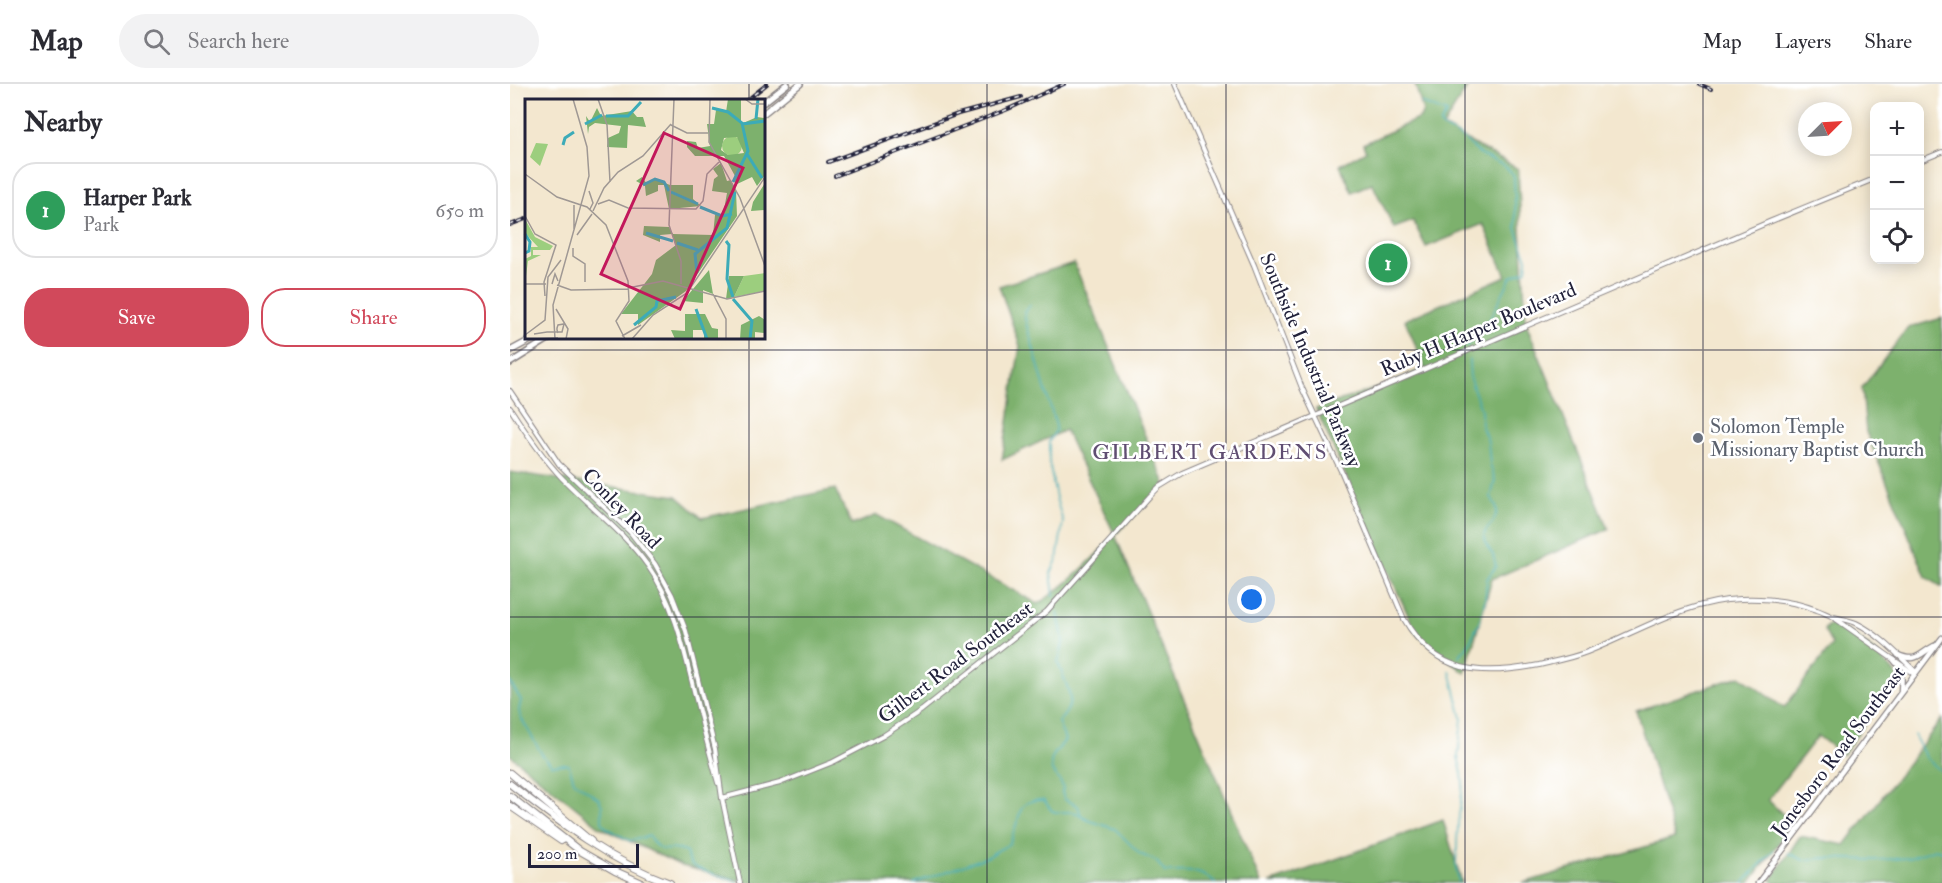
<!DOCTYPE html>
<html lang="en">
<head>
<meta charset="utf-8">
<style>
  :root { --surface:#fff; --page:#f2f2f3; --text:#2b2b33; --muted:#7c7c81; --line:#e1e1e2; --accent:#d1495b }
  body { margin:0; font-family:"IM FELL Double Pica",serif; background:var(--page); color:var(--text) }
  .controls { position:absolute; right:18px; top:18px; display:grid; overflow:hidden; border-radius:12px; box-shadow:0 3px 15px #0003 }
  .controls button { width:54px; height:54px; display:grid; place-items:center; padding:0; border:0; border-bottom:2px solid var(--line); background:var(--surface); color:var(--text); font:30px sans-serif }
  .compass { position:absolute; left:1288px; top:18px; width:54px; height:54px; border-radius:50%; background:var(--surface); box-shadow:0 3px 15px #0003; rotate:66deg }
  .scale { position:absolute; left:18px; bottom:15px; width:111px; box-sizing:border-box; padding-left:6px; border:3px solid #22223b; border-top:0; font-size:16px; line-height:21px; white-space:nowrap; color:#22223b; -webkit-text-stroke:4px #fff; paint-order:stroke }
  .you { position:absolute; left:742px; top:516px; width:21px; height:21px; margin:-15px; border:4px solid #fff; border-radius:50%; background:#1a73e8; box-shadow:0 0 0 9px #1a73e833 }
  .badge { display:grid; place-items:center; width:39px; height:39px; border-radius:50%; background:var(--accent); color:#fff; font-size:20px; font-weight:700 }
  .pin { position:absolute; translate:-50% -50%; border:3px solid #fff; box-shadow:0 2px 6px #0006 }
  .list { margin:0; padding:0; list-style:none }
  h2 { display:flex; justify-content:space-between; align-items:center; height:78px; margin:0; padding:0 24px; font-size:26px }
  h2 small { font-size:20px; font-weight:400; color:var(--muted) }
  .list li { display:grid; grid-template-columns:39px 1fr auto; gap:18px; align-items:center; box-sizing:border-box; height:96px; margin:0 12px 12px; padding:0 12px; border:2px solid var(--line); border-radius:24px }
  .list b { display:block; font-size:22px; white-space:nowrap }
  .list p { margin:0; font-size:20px; white-space:nowrap; color:var(--muted) }
  .list em { font-size:20px; font-style:normal; color:var(--muted) }
  .actions { display:flex; gap:12px; padding:18px 24px }
  .actions a { flex:1; padding:14px 0; border:2px solid var(--accent); border-radius:24px; text-align:center; font-size:21px; color:var(--accent) }
  .actions .main { background:var(--accent); color:#fff }
  .icon { flex:none; width:33px; height:33px; fill:none; stroke:currentColor; stroke-width:2; stroke-linecap:round; stroke-linejoin:round }
  .map { position:relative; flex:none; width:1432px; height:799px; overflow:hidden }
  header { display:flex; align-items:center; gap:36px; box-sizing:border-box; height:84px; padding:0 30px; background:var(--surface); border-bottom:2px solid var(--line) }
  header strong { font-size:28px }
  nav { display:flex; gap:33px; margin-inline-start:auto; font-size:21px }
  .search { width:420px; height:54px; background:var(--page); display:flex; align-items:center; gap:15px; box-sizing:border-box; padding:0 21px; border-radius:33px; color:var(--muted); font-size:22px }
  main { display:flex }
  aside { flex:1; background:var(--surface) }
  .map>svg:first-child { display:block }
  .forest { fill:#7db16d; stroke:#506a54; stroke-width:1.5 }
  .lines { fill:none; stroke-linecap:round; stroke-linejoin:round }
  .stream { stroke:#3cabb8; stroke-width:1.5 }
  .tertiary-casing { stroke:#8a8485; stroke-width:6 }
  .secondary-casing { stroke:#8a8485; stroke-width:7 }
  .primary-casing { stroke:#8a8485; stroke-width:8 }
  .motorway-casing { stroke:#8a8485; stroke-width:8 }
  .tertiary { stroke:#fff; stroke-width:4 }
  .secondary { stroke:#fff; stroke-width:4.5 }
  .primary { stroke:#fff; stroke-width:5 }
  .motorway { stroke:#fff; stroke-width:6 }
  .rail-casing { stroke:#22223b; stroke-width:4 }
  .rail { stroke:#fff; stroke-width:1.5; stroke-dasharray:4.5; stroke-linecap:butt }
  .grid { fill:none; stroke:#22223b; stroke-width:1.5; stroke-opacity:0.55 }
  .worship-dot { fill:#6b7280; stroke:#fff; stroke-width:2 }
  .labels { text-anchor:middle; stroke-width:5; stroke-linejoin:round; paint-order:stroke }
  .street-label { font-size:20px; fill:#22223b; stroke:#fff }
  .worship-label { font-size:20px; fill:#5b616d; stroke:#fff; text-anchor:start }
  .neighbourhood-label { font-size:21px; letter-spacing:1.5px; fill:#604e72; stroke:#fff }
  .inset-river { fill:none; stroke:#3cabb8; stroke-width:3 }
  .inset-road { fill:none; stroke:#9f9894; stroke-width:1.5 }
  .view { fill:#c2185b; fill-opacity:0.15; stroke:#c2185b; stroke-width:3 }
  .inset-edge { fill:none; stroke:#22223b; stroke-width:3 }
</style>
</head>
<body>
<header>
<strong>Map</strong>
<div class="search"><svg class="icon" aria-label="search" viewBox="0 0 24 24"><circle cx="10" cy="10" r="6"/><path d="M15 15l6 6"/></svg>Search here</div>
<nav><a>Map</a><a>Layers</a><a>Share</a></nav>
</header>
<main>
<aside>
<h2>Nearby<small></small></h2>
<ul class="list">
<li><span class="badge" style="background:#2e9e5b">1</span><div><b>Harper Park</b><p>Park</p></div><em>650 m</em></li>
</ul>
<div class="actions"><a class="main">Save</a><a>Share</a></div>
</aside>
<div class="map">
<svg width="1432" height="799" viewBox="0 0 1432 799">
  <rect width="100%" height="100%" fill="#fff"/>
  <filter id="ink" filterUnits="userSpaceOnUse"><feTurbulence type="fractalNoise" baseFrequency=".0167" numOctaves="2"/><feDisplacementMap in="SourceGraphic" scale="12" xChannelSelector="R" yChannelSelector="G"/><feConvolveMatrix kernelMatrix="1 2 1 2 8 2 1 2 1" color-interpolation-filters="sRGB"/></filter>
  <filter id="wash" filterUnits="userSpaceOnUse"><feTurbulence type="fractalNoise" baseFrequency=".008" numOctaves="4" result="noise"/><feDisplacementMap in="SourceGraphic" scale="24" xChannelSelector="R" yChannelSelector="G"/><feGaussianBlur stdDeviation="1.35" result="paint"/><feColorMatrix in="noise" values="0 0 0 0 0 0 0 0 0 0 0 0 0 0 0 0 0 1.4 0 .05"/><feComposite in="paint" operator="in"/></filter>
  <g filter="url(#wash)">
    <rect width="100%" height="100%" fill="#f3e7cf"/>
    <g class="forest">
      <polygon points="905,0 959,0 933,43 1008,85 1016,239 1099,445 982,495 955,589 906,549 806,325 873,302 915,284 895,236 996,192 973,140 916,163 903,137 884,144 862,99 842,108 830,81 856,67 853,60 910,34 913,27"/>
      <path d="M564,179l91,221 -50,51 146,348h-510l-69,-17 -82,-39 -90,-72v-283l167,24 25,22 133,-29 17,36 25,-10 161,89c30,-20 53,-43 77,-69l-50,-105 -63,30 18,-114 -21,-60z"/>
      <polygon points="1432,234 1432,503 1416,493 1356,348 1352,304 1398,244"/>
      <path d="M1321,540c24,7 52,34 67,53l-55,78 -25,-19 -50,64 26,25 -8,8 -36,50h-227l152,-45 -39,-127 104,-35 44,32 48,-63 -8,-15 3,-4z"/>
      <polygon points="1432,635 1432,799 1265,799 1261,796 1290,752 1335,761"/>
      <polygon points="933,736 952,799 760,799"/>
    </g>
    <g class="lines">
      <g class="stream">
        <path d="M911,19l26,10 -7,11c6,8 12,7 20,12 8,6 14,14 23,20 10,6 27,9 31,22l2,50 11,31 -1,11 -15,7 -27,54 -17,13 1,2"/>
        <polyline points="520,221 514,228 516,239 546,342 546,346 539,358 539,378 546,414 553,438 547,476 541,489 544,512"/>
        <path d="M548,528c3,25 9,24 0,50 7,24 23,39 0,60l7,18 -12,16 -2,6 1,9 8,10 3,7 -1,4 2,7 14,7 3,10"/>
        <polyline points="948,573 957,563 969,539 975,517 977,495 986,482 983,471 977,462 974,451 976,446 983,438 987,428 986,422 981,413 985,396 980,380 978,358 972,343 971,326 960,295 959,276"/>
        <polyline points="940,587 952,634 948,673 952,689 953,700 948,739 946,783 949,799"/>
        <path d="M0,598l11,18 -2,10 1,6 23,40 9,9 13,-1 4,1 5,16 25,18 3,7v16l5,6 23,13 19,-5c14,24 18,7 37,16 1,4 3,10 6,13 6,5 36,14 45,17"/>
        <polyline points="1404,651 1416,674 1432,688"/>
        <polyline points="1278,769 1293,776 1315,774 1365,776 1399,774 1425,765 1432,767"/>
        <path d="M404,799l76,-27c6,-6 14,-8 20,-13l12,-36c7,-7 13,-7 22,-7l7,10 4,2h19l14,8 27,9 25,25 16,7 9,11c20,0 34,-4 50,11"/>
        <polyline points="1233,799 1264,766"/>
      </g>
    </g>
  </g>
  <g filter="url(#ink)">
    <g class="lines">
      <g class="tertiary-casing">
        <g id="tertiary">
          <path d="M665,0l79,181 48,123 40,85 62,146c32,56 78,57 135,46 16,-4 33,-7 48,-13 51,-20 98,-51 154,-53 26,-1 52,2 76,11 6,2 11,5 17,7 7,2 15,3 22,6 23,11 42,32 60,49"/>
          <polyline points="1410,77 1432,68"/>
          <polyline points="0,307 49,380 120,448 145,480 162,511 176,547 205,665 212,714 230,799"/>
          <path d="M0,324c16,25 32,49 52,70 29,30 62,54 86,88 27,38 36,84 47,129 7,29 15,59 23,88"/>
          <polyline points="1326,535 1404,590"/>
          <polyline points="212,714 270,699 323,678 373,652 412,626 537,527 639,413 649,403 672,389 1259,138 1364,95"/>
        </g>
      </g>
      <g class="secondary-casing">
        <g id="secondary">
          <path d="M1388,571c19,8 21,-1 36,-9"/>
          <path d="M1384,576c9,10 8,18 7,31"/>
          <polyline points="1248,799 1432,554"/>
        </g>
      </g>
      <g class="primary-casing">
        <g id="primary">
          <polyline points="254,18 277,0"/>
          <polyline points="254,29 290,0"/>
          <polyline points="0,267 24,254"/>
          <polyline points="0,279 40,254"/>
        </g>
      </g>
      <g class="motorway-casing">
        <g id="motorway">
          <polyline points="0,689 81,757"/>
          <path d="M0,700c50,39 99,77 160,99"/>
          <polyline points="0,712 70,767 105,787 132,799"/>
          <polyline points="0,722 51,757"/>
        </g>
      </g>
      <use href="#tertiary" class="tertiary"/>
      <use href="#secondary" class="secondary"/>
      <use href="#primary" class="primary"/>
      <use href="#motorway" class="motorway"/>
      <g class="rail-casing">
        <g id="rail">
          <polyline points="1189,0 1201,5"/>
          <polyline points="237,16 257,0"/>
          <polyline points="318,78 448,30 511,13"/>
          <polyline points="325,92 496,26 554,0"/>
          <polyline points="0,141 16,135"/>
        </g>
      </g>
      <use href="#rail" class="rail"/>
    </g>
  </g>
  <path class="grid" d="M239,0v16M477,0v799M716,0v799M955,0v799M1193,0v799M239,254v545M0,266h1432M0,533h1432"/>
  <circle class="worship-dot" cx="1188" cy="354" r="6"/>
  <g class="labels">
    <g class="street-label">
      <text transform="translate(968 245) rotate(-23)" y="7">Ruby H Harper Boulevard</text>
      <text transform="translate(801 276) rotate(67)" y="7">Southside Industrial Parkway</text>
      <text transform="translate(112 424) rotate(46)" y="7">Conley Road</text>
      <text transform="translate(445 578) rotate(-37)" y="7">Gilbert Road Southeast</text>
      <text transform="translate(1328 667) rotate(-53)" y="7">Jonesboro Road Southeast</text>
    </g>
    <g class="worship-label">
      <text x="1200" y="349">Solomon Temple<tspan x="1200" dy="23">Missionary Baptist Church</tspan></text>
    </g>
    <g class="neighbourhood-label">
      <text x="700" y="375">GILBERT GARDENS</text>
    </g>
  </g>
  <g transform="translate(15 15)">
    <rect width="240" height="240" fill="#f3e7cf"/>
    <path d="M197 47a10 10 0 1 1 20 0a10 10 0 1 1-20 0ZM11,44l12,1 -8,22 -10,-9zM0,120l10,18 18,9 -3,4h-17v5h8l-13,6 -2,15 -1,-17 6,-3v-9h7l-13,-14zM240,174v18l-31,6 10,-21z" fill="#9cce7e"/>
    <path d="M203,0l13,1v24l16,-7 8,1v57l-8,11 -5,-9 -17,8v-9l-11,-20h-29l-8,-9v-6l9,1 2,6 12,-2 -3,-22h7l2,-14 10,2zM212,38l7,16 -16,2 -7,-5 3,-12zM72,9l4,8 31,-5 5,6h6l3,10 -18,-2 -1,23 -20,-1 1,-9 11,-5 2,-7 -26,-3 -6,4 -1,7 -2,-18 4,6zM196,64l6,18 4,-1 5,11 1,25 -51,75 -48,34v-11h-17l31,-40 4,-14 20,-15 -4,-11 -12,1v7l-17,-7 1,-9 25,1 4,7 40,1 2,-20h8l4,-22 -15,-2 2,-12 4,-3 -5,-7zM117,78l5,7 7,-5 16,6h23v14l8,7 -32,3 -5,-24h-6v6l-12,5 -1,-10 -9,-5zM240,84v27l-14,1 2,-9zM184,171l4,24 -10,-4v13l-20,-2zM204,177h15l-10,21 -8,2zM160,215h20l7,14 6,1v10h-14v-9h-11v9h-18l-4,-9 14,1zM234,217l6,4v13l-10,-1v7h-15l1,-14z" fill="#7db16d" fill-rule="evenodd"/>
    <path class="inset-river" d="M187,9l16,4 14,11 6,28 -15,31M81,17h22l13,-14M231,20l2,-20M60,25l17,-9M217,25l23,-3M38,46l2,-7 9,-6M222,55l15,24M118,86l12,-6 9,3 5,9M146,93l27,12M175,108l22,9 10,-2M121,134l27,8M0,135l5,8 -1,9 -4,2M201,142l3,4 -2,34 6,18M152,144l21,7M172,174l-2,-19 32,-26 8,-36M208,200l19,22 -2,18M171,210l11,30M109,226l22,-18 1,-6 19,-4"/>
    <path class="inset-road" d="M73,0l9,26 3,57M149,0l-5,126 12,36v23M185,0l-1,43 31,56 25,68M220,0l7,5h13M146,26l16,8h21M0,75l32,23 30,10 19,18 22,56 1,20 -13,20 9,18M64,92l4,12 -3,6M73,105l11,-4 19,8 68,1 7,-8 4,-27 12,-12M68,112l11,-23 14,-16 25,-16 28,-32M0,117l10,18 21,11 -12,37 1,14M49,130v-24M52,136l15,-21M48,149v8l12,8v18M0,185h21M27,185l3,-10 3,7M32,186l14,5 57,-1M103,189l35,-7 64,18 38,-8M188,195l13,25v20M31,210l12,20 -2,10M9,235l13,-2h15l2,-8 -6,1 -1,3v2l1,3M0,236l20,-15 3,-43 13,-17M97,237l19,-11M5,240l28,-1M30,240l-2,-34 36,-129 -2,-29 -14,-48M107,240l21,-24 34,-22 78,-116"/>
    <path class="view" d="M139,34l79,35 -63,141 -79,-35z"/>
    <rect width="240" height="240" class="inset-edge"/>
  </g>
</svg>
<div class="controls">
<button>+</button>
<button>−</button>
<button><svg class="icon" aria-label="locate" viewBox="0 0 24 24"><circle cx="12" cy="12" r="6"/><path d="M12 2v4M12 18v4M2 12h4M18 12h4"/></svg></button>
</div>
<svg class="compass" viewBox="-18 -18 36 36"><path d="M0-13l5 13h-10z" fill="#e53935"/><path d="M0 13l5-13h-10z" fill="#7c7c81"/></svg>
<div class="scale">200 m</div>
<div class="you"></div>
<div class="pin badge" style="left:878px;top:179px;background:#2e9e5b">1</div>
</div>
</main>
</body>
</html>
